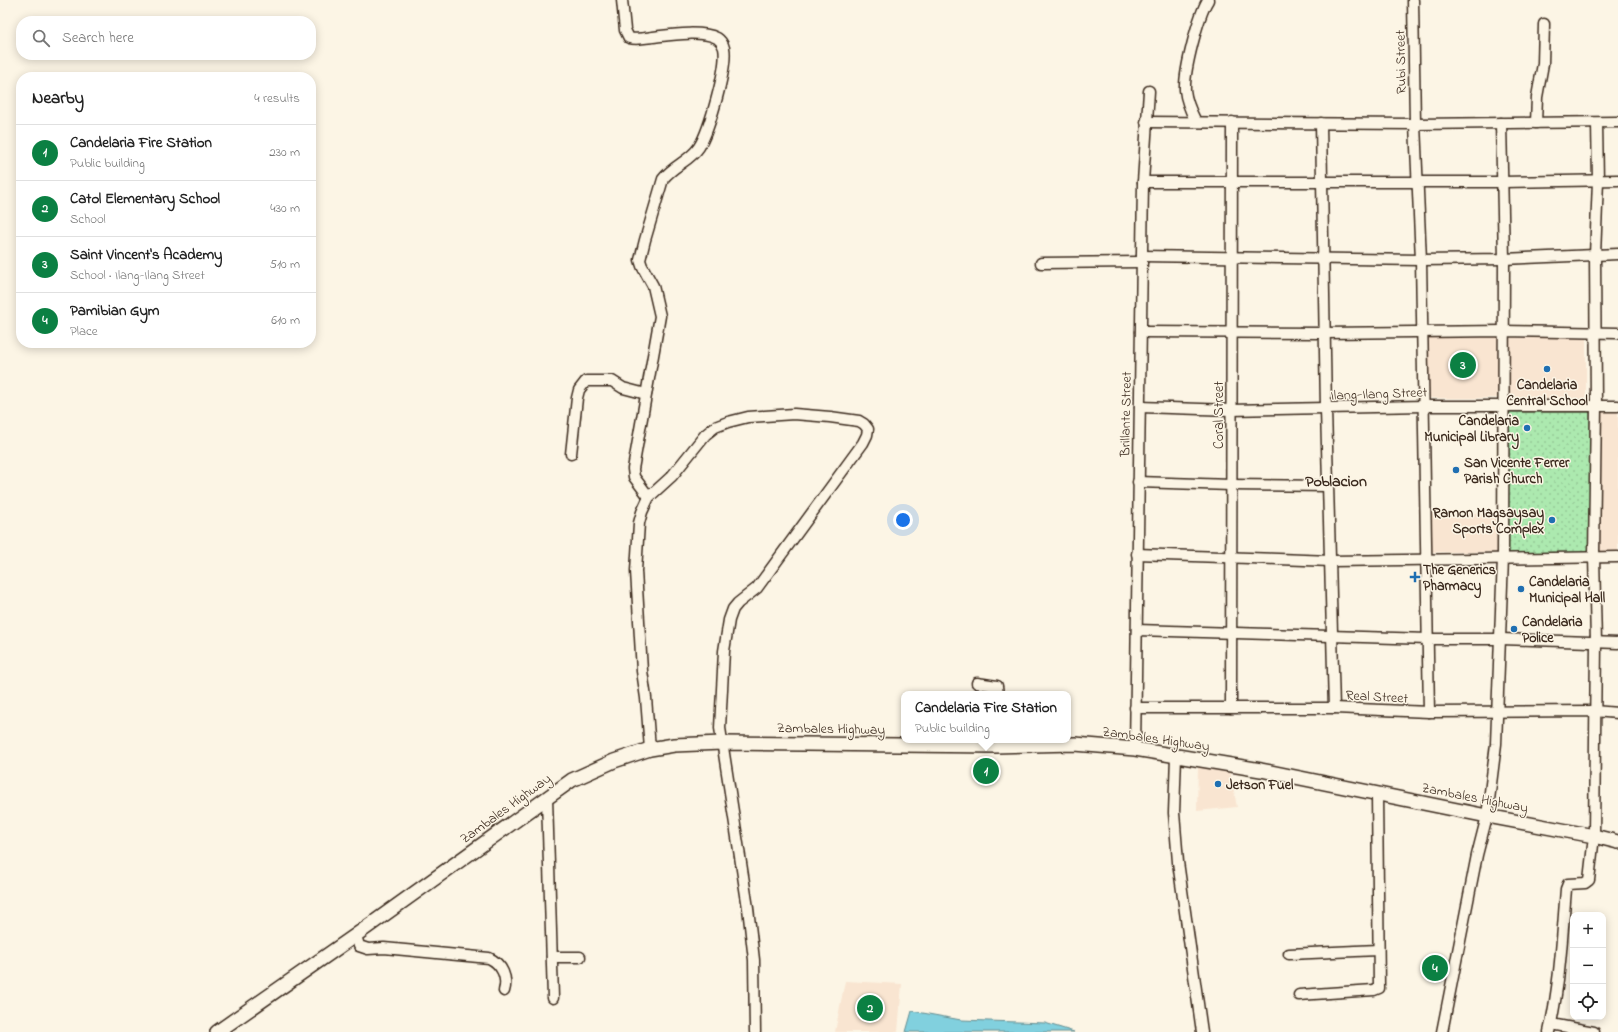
<!DOCTYPE html>
<html lang="en">
<head>
<meta charset="utf-8">
<style>
  :root { --surface:#fff; --page:#f2f2f2; --text:#222; --muted:#767676; --line:#e0e0e0; --accent:#0b8043 }
  body { margin:0; font-family:"Indie Flower",sans-serif; background:var(--page); color:var(--text) }
  .controls { position:absolute; right:12px; bottom:12px; display:grid; overflow:hidden; border-radius:8px; box-shadow:0 2px 10px #0003 }
  .controls button { width:36px; height:36px; display:grid; place-items:center; padding:0; border:0; border-bottom:1px solid var(--line); background:var(--surface); color:var(--text); font:20px sans-serif }
  .you { position:absolute; left:903px; top:520px; width:14px; height:14px; margin:-10px; border:3px solid #fff; border-radius:50%; background:#1a73e8; box-shadow:0 0 0 6px #1a73e833 }
  .badge { display:grid; place-items:center; width:26px; height:26px; border-radius:50%; background:var(--accent); color:#fff; font-size:13px; font-weight:700 }
  .pin { position:absolute; translate:-50% -50%; border:2px solid #fff; box-shadow:0 1px 4px #0006 }
  .popup { position:absolute; left:901px; top:691px; width:170px; height:52px; box-sizing:border-box; display:grid; place-content:center; border-radius:8px; background:var(--surface); filter:drop-shadow(0 1px 3px #0005); font-size:13px; white-space:nowrap; color:var(--muted) }
  .popup b { font-size:15px; color:var(--text) }
  .popup::after { content:''; position:absolute; left:50%; top:100%; margin-left:-8px; border:8px solid transparent; border-top-color:var(--surface) }
  .list { margin:0; padding:0; list-style:none }
  h2 { display:flex; justify-content:space-between; align-items:center; height:52px; margin:0; padding:0 16px; font-size:17px }
  h2 small { font-size:13px; font-weight:400; color:var(--muted) }
  .list li { display:grid; grid-template-columns:26px 1fr auto; gap:12px; align-items:center; box-sizing:border-box; height:56px; padding:0 16px; border-top:1px solid var(--line) }
  .list b { display:block; font-size:15px; white-space:nowrap }
  .list p { margin:0; font-size:13px; white-space:nowrap; color:var(--muted) }
  .list em { font-size:13px; font-style:normal; color:var(--muted) }
  .icon { flex:none; width:22px; height:22px; fill:none; stroke:currentColor; stroke-width:2; stroke-linecap:round; stroke-linejoin:round }
  .map { position:relative; flex:none; width:1618px; height:1032px; overflow:hidden }
  .search { position:absolute; background:var(--surface); box-shadow:0 2px 10px #0003; left:16px; top:16px; width:300px; height:44px; display:flex; align-items:center; gap:10px; box-sizing:border-box; padding:0 14px; border-radius:16px; color:var(--muted); font-size:15px }
  .panel { position:absolute; background:var(--surface); box-shadow:0 2px 10px #0003; left:16px; top:72px; width:300px; height:276px; border-radius:16px }
  .map>svg:first-child { display:block }
  .built { fill:#f9e5d1 }
  .park { fill:url(#park-dots); stroke:#748a66 }
  .water { fill:#81d0de; stroke:#658e91 }
  .lines { fill:none; stroke-linecap:round; stroke-linejoin:round }
  .minor-casing { stroke:#3b2a1e; stroke-width:13 }
  .major-casing { stroke:#3b2a1e; stroke-width:16 }
  .minor { stroke:#fcf5e5; stroke-width:10 }
  .major { stroke:#fcf5e5; stroke-width:13 }
  .poi-dot { fill:#1f6fb2; stroke:#fcf5e5; stroke-width:1.5 }
  .labels { text-anchor:middle; stroke-width:3; stroke-linejoin:round; paint-order:stroke }
  .street-label { font-size:14px; fill:#3b2a1e; stroke:#fcf5e5 }
  .poi-label { font-size:14px; font-weight:bold; fill:#3b2a1e; stroke:#fcf5e5; text-anchor:start }
  .quarter-label { font-size:16px; font-weight:bold; fill:#3b2a1e; stroke:#fcf5e5 }
</style>
</head>
<body>
<div class="map">
<svg width="1618" height="1032" viewBox="0 0 1618 1032">
  <defs>
    <pattern id="park-dots" width="8" height="8" patternUnits="userSpaceOnUse"><rect width="8" height="8" fill="#ace9af"/><path d="M2 2h.1M6 6h.1" fill="none" stroke="#95c896" stroke-width="1.8" stroke-linecap="round"/></pattern>
  </defs>
  <rect width="100%" height="100%" fill="#fcf5e5"/>
  <filter id="ink" filterUnits="userSpaceOnUse"><feTurbulence type="fractalNoise" baseFrequency=".025" numOctaves="2"/><feDisplacementMap in="SourceGraphic" scale="8" xChannelSelector="R" yChannelSelector="G"/><feConvolveMatrix kernelMatrix="1 2 1 2 8 2 1 2 1" color-interpolation-filters="sRGB"/></filter>
  <g filter="url(#ink)">
    <g class="built">
      <rect x="1426" y="332" width="74" height="66"/>
      <polygon points="1507,338 1586,338 1586,399 1507,400"/>
      <polygon points="1599,409 1618,410 1618,554 1600,554"/>
      <rect x="1430" y="513" width="67" height="39"/>
      <polygon points="1198,765 1230,771 1237,807 1197,811"/>
      <polygon points="845,981 902,984 898,1032 835,1032"/>
    </g>
    <polygon class="park" points="1507,412 1590,412 1590,554 1508,555"/>
    <polygon class="water" points="912,1011 961,1020 1045,1023 1074,1032 906,1032"/>
    <g class="lines">
      <g class="minor-casing">
        <g id="minor">
          <path d="M622,0l3,30 4,8c8,2 16,0 24,-1 17,-2 48,-7 64,1 3,2 6,6 7,10 4,18 -15,83 -25,99 -9,14 -25,18 -36,32l-18,61 -5,20 2,6 11,20 7,30 -27,153 1,8 15,20"/>
          <polyline points="1413,0 1415,124 1421,260 1429,712"/>
          <polyline points="1146,122 1415,124 1618,122"/>
          <path d="M1196,122c-5,-10 -10,-21 -11,-32 -1,-19 13,-74 23,-90"/>
          <polyline points="1321,123 1326,409 1334,708"/>
          <polyline points="1536,123 1537,97 1543,64 1544,24"/>
          <polyline points="1143,182 1503,182 1618,180"/>
          <polyline points="1142,256 1421,260 1504,259 1618,254"/>
          <polyline points="1041,263 1142,262"/>
          <polyline points="1141,332 1325,333 1504,331 1618,333"/>
          <polyline points="1140,407 1231,410 1424,406 1618,406"/>
          <polyline points="571,454 577,398 579,390 586,381 612,381 623,388 646,394"/>
          <polyline points="1138,482 1231,485 1328,486"/>
          <polyline points="1137,554 1331,561 1618,557"/>
          <polyline points="1137,630 1428,639 1501,639 1618,643"/>
          <polyline points="977,683 997,686 998,694"/>
          <polyline points="1135,708 1334,708 1429,712 1594,711 1618,713"/>
          <polyline points="1231,708 1232,122"/>
          <polyline points="650,749 646,698 642,671 636,571 639,523 642,512 649,497 672,476 705,435 715,427 728,422 748,417 794,414 830,417 859,421 864,424 868,429 867,435 863,443 757,588 738,603 733,609 729,620 724,651 720,728 748,908 754,960 755,1032"/>
          <polyline points="1135,749 1143,182 1149,91"/>
          <polyline points="1176,756 1174,813 1178,862 1202,1032"/>
          <polyline points="547,798 553,998"/>
          <path d="M356,935l3,11 9,3 16,-1 105,10c13,6 19,20 15,33"/>
          <polyline points="1289,954 1378,950"/>
          <polyline points="552,957 580,957"/>
          <polyline points="1299,995 1374,990 1379,988 1377,794"/>
          <polyline points="1551,1024 1594,1032"/>
          <polyline points="1442,1032 1477,855 1487,816 1496,744 1503,558 1504,259 1501,123"/>
          <path d="M1549,1032c11,-47 13,-95 17,-143l2,-5 17,-1 4,-3 5,-44 2,-193 -2,-87 2,-150 -1,-151 3,-74 -1,-58"/>
        </g>
      </g>
      <g class="major-casing">
        <polyline id="major" points="217,1032 356,935 572,780 614,761 650,749 674,745 722,743 995,746 1075,744 1135,749 1261,770 1487,816 1594,836 1618,842"/>
      </g>
      <use href="#minor" class="minor"/>
      <use href="#major" class="major"/>
    </g>
  </g>
  <g class="poi-dot">
    <circle cx="1547" cy="369" r="4"/>
    <circle cx="1527" cy="428" r="4"/>
    <circle cx="1456" cy="470" r="4"/>
    <circle cx="1552" cy="520" r="4"/>
    <path d="M1413 571h4v4h4v4h-4v4h-4v-4h-4v-4h4z"/>
    <circle cx="1521" cy="589" r="4"/>
    <circle cx="1514" cy="629" r="4"/>
    <circle cx="1218" cy="784" r="4"/>
  </g>
  <g class="labels">
    <g class="street-label">
      <text transform="translate(1400 62) rotate(-91)" y="5">Rubi Street</text>
      <text transform="translate(1379 393) rotate(-2)" y="5">Ilang-Ilang Street</text>
      <text transform="translate(1125 414) rotate(-89)" y="5">Brillante Street</text>
      <text transform="translate(1218 415) rotate(-90)" y="5">Coral Street</text>
      <text transform="translate(1377 696) rotate(3)" y="5">Real Street</text>
      <text transform="translate(831 728) rotate(1)" y="5">Zambales Highway</text>
      <text transform="translate(1156 738) rotate(8)" y="5">Zambales Highway</text>
      <text transform="translate(1475 797) rotate(11)" y="5">Zambales Highway</text>
      <text transform="translate(505 808) rotate(-36)" y="5">Zambales Highway</text>
    </g>
    <g class="poi-label">
      <text x="1547" y="389" text-anchor="middle">Candelaria<tspan x="1547" dy="16">Central School</tspan></text>
      <text x="1519" y="425" text-anchor="end">Candelaria<tspan x="1519" dy="16">Municipal Library</tspan></text>
      <text x="1464" y="467">San Vicente Ferrer<tspan x="1464" dy="16">Parish Church</tspan></text>
      <text x="1544" y="517" text-anchor="end">Ramon Magsaysay<tspan x="1544" dy="16">Sports Complex</tspan></text>
      <text x="1423" y="574">The Generics<tspan x="1423" dy="16">Pharmacy</tspan></text>
      <text x="1529" y="586">Candelaria<tspan x="1529" dy="16">Municipal Hall</tspan></text>
      <text x="1522" y="626">Candelaria<tspan x="1522" dy="16">Police</tspan></text>
      <text x="1226" y="789">Jetson Fuel</text>
    </g>
    <g class="quarter-label">
      <text x="1336" y="486">Poblacion</text>
    </g>
  </g>
</svg>
<div class="controls">
<button>+</button>
<button>−</button>
<button><svg class="icon" aria-label="locate" viewBox="0 0 24 24"><circle cx="12" cy="12" r="6"/><path d="M12 2v4M12 18v4M2 12h4M18 12h4"/></svg></button>
</div>
<div class="you"></div>
<div class="pin badge" style="left:986px;top:771px">1</div>
<div class="popup"><b>Candelaria Fire Station</b>Public building</div>
<div class="pin badge" style="left:870px;top:1008px">2</div>
<div class="pin badge" style="left:1463px;top:365px">3</div>
<div class="pin badge" style="left:1435px;top:968px">4</div>
<div class="search"><svg class="icon" aria-label="search" viewBox="0 0 24 24"><circle cx="10" cy="10" r="6"/><path d="M15 15l6 6"/></svg>Search here</div>
<section class="panel">
<h2>Nearby<small>4 results</small></h2>
<ul class="list">
<li><span class="badge">1</span><div><b>Candelaria Fire Station</b><p>Public building</p></div><em>230 m</em></li>
<li><span class="badge">2</span><div><b>Catol Elementary School</b><p>School</p></div><em>430 m</em></li>
<li><span class="badge">3</span><div><b>Saint Vincent's Academy</b><p>School · Ilang-Ilang Street</p></div><em>510 m</em></li>
<li><span class="badge">4</span><div><b>Pamibian Gym</b><p>Place</p></div><em>610 m</em></li>
</ul>
</section>
</div>
</body>
</html>
